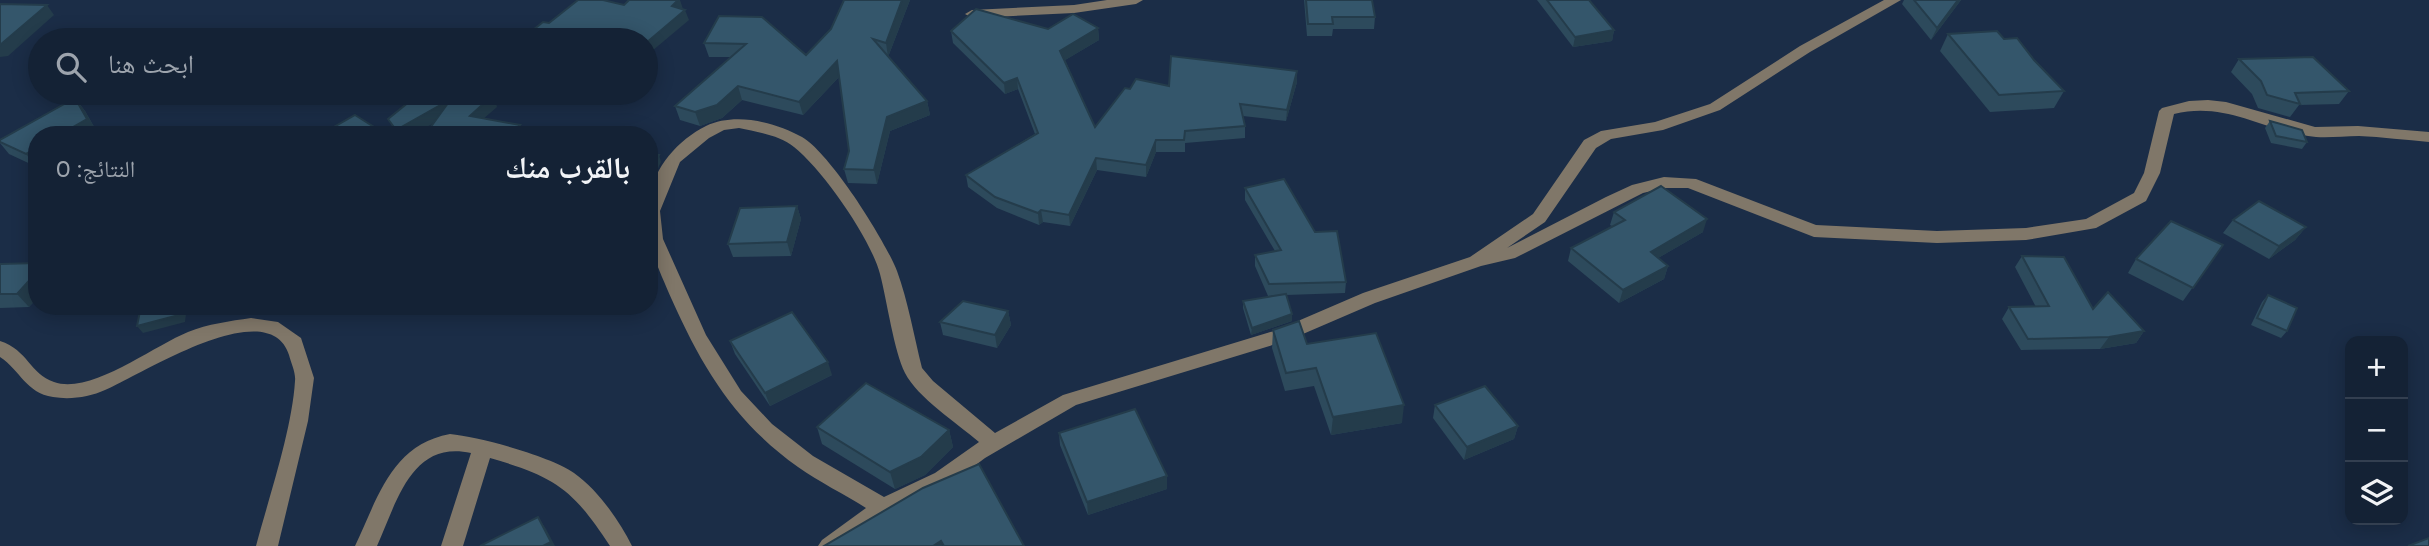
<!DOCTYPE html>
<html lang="ar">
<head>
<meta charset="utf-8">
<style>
  :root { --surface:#142235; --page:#1d2a3d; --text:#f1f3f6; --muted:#9da4ad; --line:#333f50 }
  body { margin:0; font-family:"Varela Round","Noto Naskh Arabic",sans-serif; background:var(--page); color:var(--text); direction:rtl }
  .controls { position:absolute; right:21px; bottom:21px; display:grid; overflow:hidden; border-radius:14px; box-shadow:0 4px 18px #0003 }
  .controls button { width:63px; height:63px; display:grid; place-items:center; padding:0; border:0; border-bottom:2px solid var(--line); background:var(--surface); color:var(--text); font:35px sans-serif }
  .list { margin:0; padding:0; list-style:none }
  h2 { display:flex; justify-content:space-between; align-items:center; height:91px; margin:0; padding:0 28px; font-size:30px }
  h2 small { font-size:23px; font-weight:400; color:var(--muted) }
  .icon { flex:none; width:38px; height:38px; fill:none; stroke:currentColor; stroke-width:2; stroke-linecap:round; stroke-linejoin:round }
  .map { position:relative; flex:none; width:2429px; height:546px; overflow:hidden; direction:ltr }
  .search { position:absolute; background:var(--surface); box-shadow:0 4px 18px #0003; left:28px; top:28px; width:630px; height:77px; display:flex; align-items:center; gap:18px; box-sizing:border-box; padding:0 24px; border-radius:38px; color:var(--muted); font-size:26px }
  .panel { position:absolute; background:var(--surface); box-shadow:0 4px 18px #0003; left:28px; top:126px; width:630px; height:189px; border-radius:28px; direction:rtl }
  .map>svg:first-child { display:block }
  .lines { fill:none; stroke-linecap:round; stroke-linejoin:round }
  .minor { fill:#807769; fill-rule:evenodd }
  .wall { fill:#2d4a5c }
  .shaded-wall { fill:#243c4b }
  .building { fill:#34566b; stroke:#243c4b; stroke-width:2 }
</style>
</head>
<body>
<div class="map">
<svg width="2429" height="546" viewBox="0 0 2429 546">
  <rect width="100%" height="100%" fill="#1b2d47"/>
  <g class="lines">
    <g class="minor">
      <polygon points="1107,0 1143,0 1136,4 1074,13 972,18 965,14 972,10 1074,5"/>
      <path d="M1884,0h17l-91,52 -90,58 -57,20 -52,9 -15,9 -51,74 -38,26 99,-51 26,-12 32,-8 32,2 120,46 121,6 89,-3 60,-9 48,-26 10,-20 15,-62 3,-3 27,-7 19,-1 18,2 89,25 43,-1 71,6v10c-23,-2 -47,-5 -70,-6 -15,0 -29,2 -43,1 -52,-5 -88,-36 -142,-23l-14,59 -14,28 -50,27 -70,12 -89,3 -123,-6 -126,-49h-24l-21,5 -128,65 -34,8 -106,37 -86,37 -213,65 -91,53 -36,27 -59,28 -45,33h-27l4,-6 44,-32c-22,-14 -47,-26 -68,-41 -63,-45 -95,-98 -126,-167 -15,-35 -29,-61 -23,-101 5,-32 29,-59 57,-73 29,-14 69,-4 96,11 28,16 83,103 95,134 11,30 17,65 25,97l11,13 62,52 68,-38 214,-65 86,-37 107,-36 63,-43 51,-74 17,-9 54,-9 55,-18 90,-58zM739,128c18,4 41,7 55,19 29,23 77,92 86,127 7,27 14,77 25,99 12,24 53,51 74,69l-44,31 -51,24 -71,-41 -41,-32 -31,-33 -35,-56 -43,-96 -3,-28 20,-49 29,-24 15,-8z"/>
      <path d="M251,318l27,4 23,16 13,40 -6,43 -30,125h-22c13,-49 36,-116 39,-165 1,-8 -4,-18 -6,-26 -20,-64 -150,21 -184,35 -15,7 -35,10 -52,7 -27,-4 -33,-27 -53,-40v-16c28,9 30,33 54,41 37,13 99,-36 134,-50 20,-8 42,-11 63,-14z"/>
      <path d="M450,434c30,3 100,22 124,39 24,17 45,47 58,73h-22c-38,-58 -55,-69 -120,-88l-27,88h-22l30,-93c-60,-13 -74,49 -94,93h-22c23,-48 36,-101 95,-112z"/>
    </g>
  </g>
  <g class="wall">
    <polygon points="844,0 910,0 888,57 927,101 930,115 890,131 877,184 848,183 844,169 849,151 839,77 803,115 742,100 722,118 700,126 680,120 675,106 731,57 709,57 704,43 719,16 806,55 831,29"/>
    <polygon points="1304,0 1372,0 1375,17 1374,29 1333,29 1332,36 1307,36"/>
    <polygon points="1537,0 1589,0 1614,30 1612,41 1573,47"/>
    <polygon points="1904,0 1961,0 1931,40 1902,4"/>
    <polygon points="1098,28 1099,40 1065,60 1095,127 1130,89 1169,86 1297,71 1297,82 1286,121 1243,116 1245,126 1245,138 1185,143 1185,152 1156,152 1146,177 1097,170 1070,226 1043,222 1039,225 997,208 968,187 966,175 1035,134 1018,89 1005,94 953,43 951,31"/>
    <polygon points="1948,34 2004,39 2034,60 2064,91 2054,108 1990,112 1940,51"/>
    <polygon points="2239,59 2349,91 2339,104 2299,105 2290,117 2258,108 2252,94 2231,72"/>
    <polygon points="75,98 85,111 97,132 91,135 37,135 37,167 9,154 0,143 0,140"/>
    <polygon points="2270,121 2307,142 2302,149 2271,143 2265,128"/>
    <polygon points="1245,188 1346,282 1345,293 1286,295 1292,321 1251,335 1243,308 1243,301 1280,295 1268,296 1255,266 1255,255 1275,251 1245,200"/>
    <polygon points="797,206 801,219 791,256 733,257 728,244"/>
    <polygon points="1614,212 1703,232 1658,258 1668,266 1664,279 1619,303 1568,261 1571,248 1612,226 1610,225"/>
    <polygon points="2233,220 2306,227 2295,240 2269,259 2223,233"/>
    <polygon points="2223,245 2183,301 2128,273 2136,259"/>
    <polygon points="2022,256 2093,309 2144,331 2136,343 2100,349 2021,350 2002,319 2009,307 2036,307 2015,267"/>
    <polygon points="37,263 37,298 29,307 0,308 0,264"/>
    <polygon points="2268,295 2287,331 2281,338 2251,325 2262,302"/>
    <polygon points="1008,311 1011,325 997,348 943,335 940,322"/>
    <polygon points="1273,330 1307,344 1402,423 1331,435 1314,386 1285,391 1272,348"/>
    <polygon points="730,341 832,375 770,406 735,354"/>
    <polygon points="1435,405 1518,426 1514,439 1464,460 1433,418"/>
    <polygon points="817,427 949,430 953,447 925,475 895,489 822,444"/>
    <polygon points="1059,433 1167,476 1167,489 1088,515 1060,445"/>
  </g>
  <g class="shaded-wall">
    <polygon points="678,0 680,0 683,9 675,17 672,6"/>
    <polygon points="902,0 910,0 888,57 886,43"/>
    <polygon points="1958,0 1961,0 1931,40 1937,28"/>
    <polygon points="47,5 54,15 8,56 0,57 0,45"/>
    <polygon points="685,10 689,20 646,56 646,43"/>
    <polygon points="1098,28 1099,40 1062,62 1060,51"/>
    <polygon points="1614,30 1612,41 1573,47 1575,37"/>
    <polygon points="837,61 841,75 803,115 799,102"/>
    <polygon points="1297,71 1297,82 1286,121 1287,110"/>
    <polygon points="1017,78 1018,89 1005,94 1004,83"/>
    <polygon points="738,86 742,100 722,118 700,126 695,112"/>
    <polygon points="490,93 508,93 496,103 497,107 475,126 470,116"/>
    <polygon points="75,98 85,111 97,132 91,135 59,135"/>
    <polygon points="451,99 456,110 413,135 398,135 396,130"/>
    <polygon points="927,101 930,115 890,131 877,184 874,170 887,117"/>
    <polygon points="520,125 525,135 515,130"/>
    <polygon points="1156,140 1156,152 1146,177 1146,165"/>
    <polygon points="37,148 37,167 26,154"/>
    <polygon points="659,155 661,162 649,187 649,174"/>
    <polygon points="1096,158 1097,170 1070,226 1069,215"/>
    <polygon points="797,206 801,219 791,256 787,242"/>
    <polygon points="1041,210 1043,222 1039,225 1038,213"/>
    <polygon points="1707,219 1703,232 1646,265 1651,252"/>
    <polygon points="2306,227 2295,240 2269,259 2279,246"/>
    <polygon points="1668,266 1664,279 1619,303 1623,290"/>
    <polygon points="37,272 37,298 29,307 17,294"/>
    <polygon points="180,306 187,306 185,322 143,333 137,326"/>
    <polygon points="1008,311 1011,325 997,348 995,335"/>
    <polygon points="1292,314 1292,321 1251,335 1252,328"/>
    <polygon points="2144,331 2136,343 2100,349 2109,337"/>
    <polygon points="828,362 832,375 770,406 765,393"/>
    <polygon points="1404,405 1402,423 1331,435 1333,417"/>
    <polygon points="1518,426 1514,439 1464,460 1467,447"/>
    <polygon points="949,430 953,447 925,475 895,489 890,472"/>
    <polygon points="1167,476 1167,489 1088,515 1087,502"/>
    <polygon points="538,517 546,529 555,546 543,546"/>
    <polygon points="941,541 943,546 933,546"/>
  </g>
  <g class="building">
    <polygon points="578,0 603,0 624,5 629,0 678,0 672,6 685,10 646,43 646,40 468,40 473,33 528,34 543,22 549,23"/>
    <polygon points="844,0 902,0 886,43 873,39 927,101 887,117 874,170 844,169 849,151 837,61 799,102 738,86 717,105 695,112 675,106 746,44 704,43 719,16 762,17 806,55 831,29"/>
    <polygon points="1306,0 1372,0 1375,17 1332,17 1333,24 1308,24"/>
    <polygon points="1547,0 1589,0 1614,30 1575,37"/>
    <polygon points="1914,0 1958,0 1937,28"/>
    <polygon points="0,4 47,5 0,45"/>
    <polygon points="976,9 1048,29 1073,14 1098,28 1060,51 1095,127 1125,88 1130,89 1136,79 1169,86 1171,56 1297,71 1287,110 1240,104 1245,126 1185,131 1184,140 1156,140 1146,165 1096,158 1069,215 1041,210 1038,213 995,197 966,175 1038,133 1017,78 1004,83 951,31"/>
    <polygon points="1997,31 2004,39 2017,38 2034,60 2064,91 1999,95 1948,34"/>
    <polygon points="2313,57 2349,91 2295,93 2300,104 2267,95 2261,81 2239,59"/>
    <polygon points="420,93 490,93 488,95 492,96 470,116 520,125 515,130 530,135 425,135 451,99 396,130 388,119"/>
    <polygon points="75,98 87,119 59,135 37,135 37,148 26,154 0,142 0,140"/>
    <polygon points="355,115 385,134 383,135 320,135"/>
    <polygon points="2270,121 2302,130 2307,142 2276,136"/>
    <polygon points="649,155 659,155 649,174"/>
    <polygon points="1284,179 1315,232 1337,231 1346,282 1269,284 1255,255 1281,250 1245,188"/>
    <polygon points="1661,186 1707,219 1651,252 1668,266 1623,290 1571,248 1625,220 1614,212"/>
    <polygon points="2259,201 2306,227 2279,246 2233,220"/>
    <polygon points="797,206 787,242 728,244 740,208"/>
    <polygon points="2171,221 2223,245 2193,288 2136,259"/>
    <polygon points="2022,256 2064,257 2093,309 2108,292 2144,331 2109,337 2028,339 2009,307 2049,306"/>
    <polygon points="37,263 37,272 17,294 0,294 0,264"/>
    <polygon points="1286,294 1292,314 1252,328 1243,301"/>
    <polygon points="2268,295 2297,308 2287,331 2257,318"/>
    <polygon points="963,301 1008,311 995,335 940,322"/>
    <polygon points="141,306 180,306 179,315 137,326"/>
    <polygon points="792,312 828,362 765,393 730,341"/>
    <polygon points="1299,321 1307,344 1376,333 1404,405 1333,417 1316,368 1286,373 1273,330"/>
    <polygon points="866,383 949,430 921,457 890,472 817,427"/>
    <polygon points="1485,386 1518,426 1467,447 1435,405"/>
    <polygon points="1135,409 1167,476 1087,502 1059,433"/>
    <polygon points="979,464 1024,546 944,546 941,541 933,546 824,546 923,488"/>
    <polygon points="538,517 551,542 543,546 480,546"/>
    <polygon points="2429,538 2429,546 2408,546"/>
  </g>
</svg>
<div class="controls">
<button>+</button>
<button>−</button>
<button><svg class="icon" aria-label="layers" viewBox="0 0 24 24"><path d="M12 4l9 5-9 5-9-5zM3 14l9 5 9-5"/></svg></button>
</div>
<div class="search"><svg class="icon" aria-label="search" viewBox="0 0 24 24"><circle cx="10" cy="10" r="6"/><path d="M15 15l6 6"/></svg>ابحث هنا</div>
<section class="panel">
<h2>بالقرب منك<small>النتائج: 0</small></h2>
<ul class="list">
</ul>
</section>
</div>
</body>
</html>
